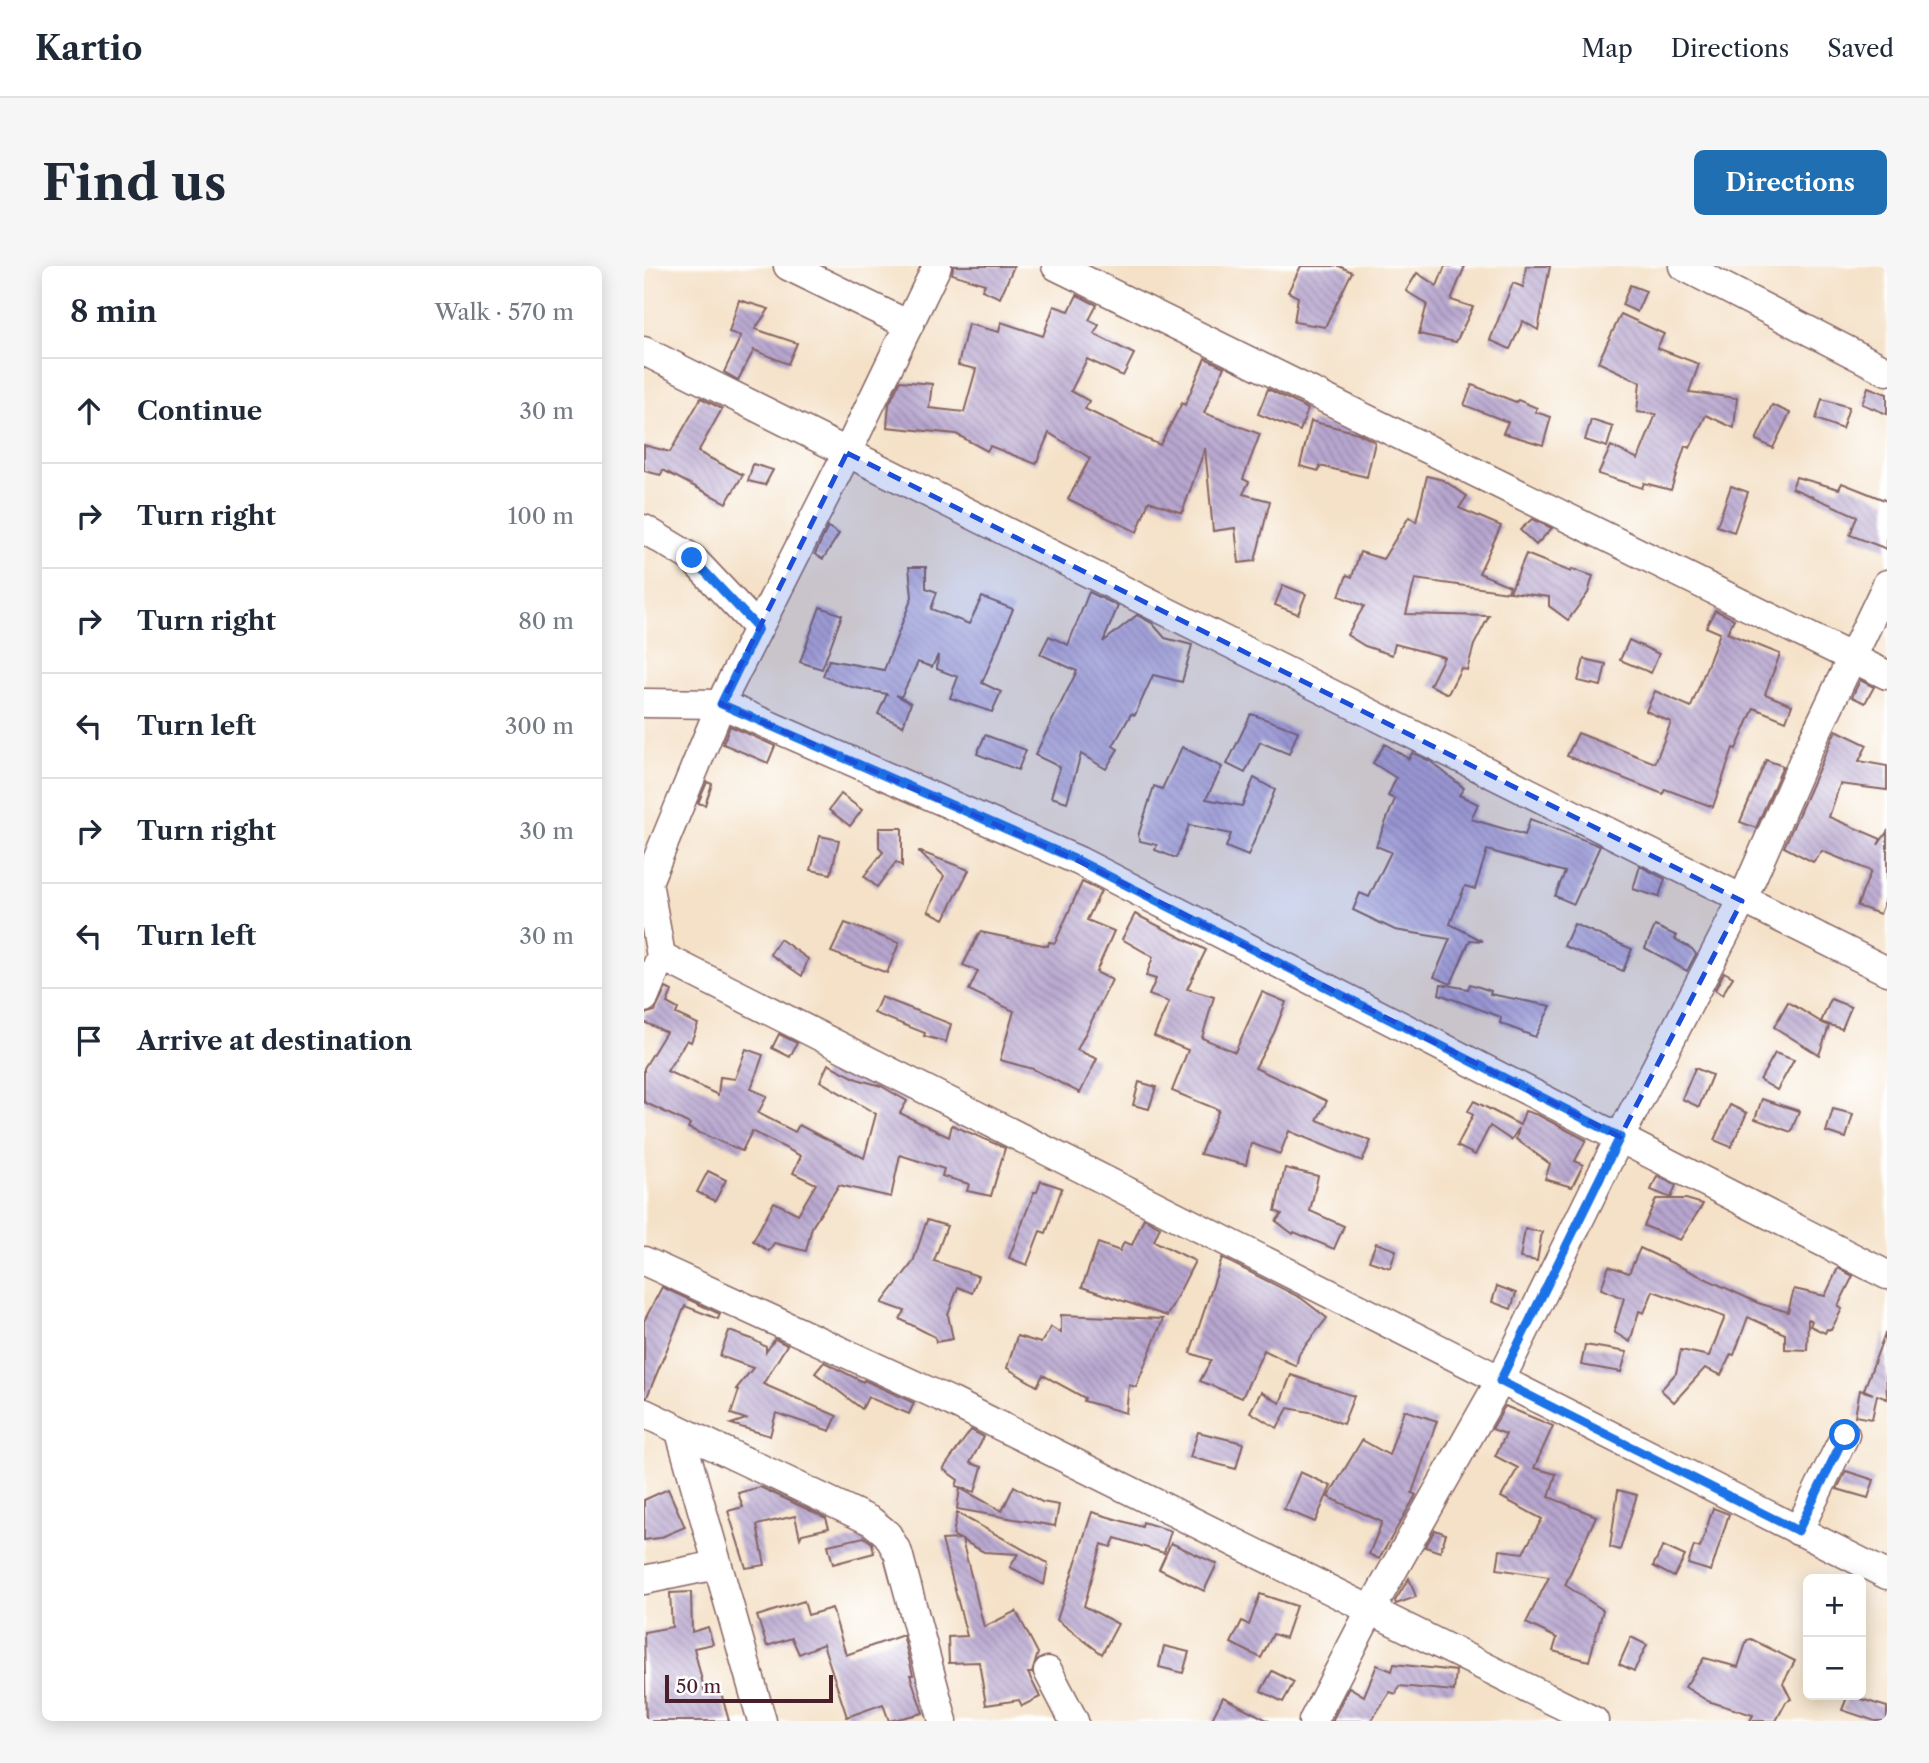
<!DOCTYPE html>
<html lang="en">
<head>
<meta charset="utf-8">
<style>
  :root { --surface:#fff; --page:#f6f6f7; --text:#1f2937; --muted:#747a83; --line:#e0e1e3; --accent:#1f6fb2 }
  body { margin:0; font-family:"Libre Caslon Text",serif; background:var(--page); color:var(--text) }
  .controls { position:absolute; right:21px; bottom:21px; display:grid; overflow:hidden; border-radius:10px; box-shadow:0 4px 18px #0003 }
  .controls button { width:63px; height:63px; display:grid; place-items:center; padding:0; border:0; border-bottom:2px solid var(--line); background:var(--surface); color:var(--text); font:35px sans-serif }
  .scale { position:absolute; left:21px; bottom:18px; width:168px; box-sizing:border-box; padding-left:7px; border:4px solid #4a1f2b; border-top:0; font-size:19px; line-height:24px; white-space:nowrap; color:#4a1f2b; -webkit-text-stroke:5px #fff; paint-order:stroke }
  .stop { position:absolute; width:21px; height:21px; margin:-16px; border:5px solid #1a73e8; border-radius:50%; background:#fff }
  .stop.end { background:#1a73e8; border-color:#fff; box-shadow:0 2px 7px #0008 }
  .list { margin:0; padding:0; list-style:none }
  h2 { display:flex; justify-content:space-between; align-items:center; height:91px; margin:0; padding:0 28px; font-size:30px }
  h2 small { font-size:23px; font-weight:400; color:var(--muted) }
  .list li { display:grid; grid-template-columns:46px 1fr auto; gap:21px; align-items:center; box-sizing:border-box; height:105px; padding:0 28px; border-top:2px solid var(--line) }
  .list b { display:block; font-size:26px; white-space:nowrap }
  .list em { font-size:23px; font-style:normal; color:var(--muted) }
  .icon { flex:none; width:38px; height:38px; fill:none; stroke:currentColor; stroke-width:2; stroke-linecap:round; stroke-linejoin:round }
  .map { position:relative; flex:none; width:1243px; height:1455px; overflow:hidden; border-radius:10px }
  header { display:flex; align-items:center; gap:42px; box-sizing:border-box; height:98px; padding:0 35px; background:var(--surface); border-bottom:2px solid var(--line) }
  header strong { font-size:33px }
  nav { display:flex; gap:38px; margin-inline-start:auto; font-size:24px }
  .intro { display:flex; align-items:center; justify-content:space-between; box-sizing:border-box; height:168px; padding:0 42px }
  h1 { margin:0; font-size:49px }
  .button { padding:18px 32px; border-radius:10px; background:var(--accent); color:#fff; font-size:24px; font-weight:700 }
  main { display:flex; gap:42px; padding:0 42px }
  aside { flex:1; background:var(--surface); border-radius:10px; box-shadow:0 4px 18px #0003 }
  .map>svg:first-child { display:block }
  .building { fill:url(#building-back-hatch) }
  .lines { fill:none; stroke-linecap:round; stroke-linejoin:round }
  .minor-casing { stroke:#866362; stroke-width:31 }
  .minor { stroke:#fff; stroke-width:28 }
  .route { stroke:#1a73e8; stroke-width:9 }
  .marked { fill:#1d4ed8; fill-opacity:0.2; stroke:#1d4ed8; stroke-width:5; stroke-dasharray:14 9; stroke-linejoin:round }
</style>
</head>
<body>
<header>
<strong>Kartio</strong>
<nav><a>Map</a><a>Directions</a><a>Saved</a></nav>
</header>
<div class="intro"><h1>Find us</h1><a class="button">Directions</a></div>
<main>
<aside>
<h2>8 min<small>Walk · 570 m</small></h2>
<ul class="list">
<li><svg class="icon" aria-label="ahead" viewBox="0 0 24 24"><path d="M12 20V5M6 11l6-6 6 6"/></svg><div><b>Continue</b></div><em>30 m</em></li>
<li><svg class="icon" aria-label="right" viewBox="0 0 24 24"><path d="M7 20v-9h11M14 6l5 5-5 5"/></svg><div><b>Turn right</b></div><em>100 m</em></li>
<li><svg class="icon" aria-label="right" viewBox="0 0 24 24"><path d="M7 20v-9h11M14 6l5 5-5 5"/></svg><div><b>Turn right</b></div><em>80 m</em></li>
<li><svg class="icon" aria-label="left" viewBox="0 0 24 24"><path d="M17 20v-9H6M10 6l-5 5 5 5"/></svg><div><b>Turn left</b></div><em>300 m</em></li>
<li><svg class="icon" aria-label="right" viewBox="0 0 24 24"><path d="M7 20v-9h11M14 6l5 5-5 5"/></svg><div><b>Turn right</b></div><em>30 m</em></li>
<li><svg class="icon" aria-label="left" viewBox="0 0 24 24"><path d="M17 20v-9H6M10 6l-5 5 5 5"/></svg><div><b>Turn left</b></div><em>30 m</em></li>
<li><svg class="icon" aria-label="arrive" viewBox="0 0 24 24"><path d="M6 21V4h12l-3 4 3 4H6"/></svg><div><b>Arrive at destination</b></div></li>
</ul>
</aside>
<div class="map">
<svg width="1243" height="1455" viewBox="0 0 1243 1455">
  <defs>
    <pattern id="building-back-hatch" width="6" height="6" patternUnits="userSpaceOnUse" patternTransform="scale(1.75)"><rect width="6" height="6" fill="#b7a6cf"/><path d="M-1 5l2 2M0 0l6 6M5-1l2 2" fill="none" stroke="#9787a8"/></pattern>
  </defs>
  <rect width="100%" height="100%" fill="#fff"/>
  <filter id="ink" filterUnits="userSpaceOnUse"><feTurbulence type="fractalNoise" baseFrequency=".0143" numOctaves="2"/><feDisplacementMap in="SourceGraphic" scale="14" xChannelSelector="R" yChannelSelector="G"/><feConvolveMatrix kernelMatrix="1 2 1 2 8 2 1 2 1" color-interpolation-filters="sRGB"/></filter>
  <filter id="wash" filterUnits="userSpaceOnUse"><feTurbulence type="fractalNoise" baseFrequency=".00686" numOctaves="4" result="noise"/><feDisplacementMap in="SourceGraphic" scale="28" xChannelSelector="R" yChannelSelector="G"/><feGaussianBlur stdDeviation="1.57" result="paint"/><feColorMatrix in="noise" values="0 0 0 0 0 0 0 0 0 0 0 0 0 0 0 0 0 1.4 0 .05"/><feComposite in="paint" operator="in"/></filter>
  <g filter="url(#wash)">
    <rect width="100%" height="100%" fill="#f4e1c7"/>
    <g id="blocks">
      <g class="building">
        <polygon points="309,0 370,0 356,32 338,24 341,18 308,8"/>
        <polygon points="657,0 695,0 708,6 681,61 650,56 654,31 644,26"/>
        <polygon points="801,0 821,0 807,34 829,41 812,76 775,68 783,38 762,25 773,7 793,20"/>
        <polygon points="882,0 906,0 894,64 879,55 866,83 846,74 869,17 879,21"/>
        <polygon points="986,19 1002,25 993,46 978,39"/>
        <polygon points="433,29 453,39 445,54 455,59 450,68 490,88 479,110 443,93 427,125 445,135 441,143 494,169 516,179 538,137 541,139 561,92 580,101 560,147 616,168 599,213 605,216 599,228 626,235 611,295 595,297 591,262 569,265 561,182 538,247 505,235 493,266 424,233 446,192 405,167 392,198 346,180 343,185 312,168 243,161 245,138 256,115 288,118 285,142 320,146 332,103 314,99 324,58 355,66 357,56 399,70 410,40 425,45"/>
        <polygon points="95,34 125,43 111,63 153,77 144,98 110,84 94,114 80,106 97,70 85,66"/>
        <polygon points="977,48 1020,68 1013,82 1055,98 1045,126 1093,132 1090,162 1062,149 1046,182 1041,180 1027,224 1000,217 998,222 954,208 967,180 994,193 1012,148 993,146 996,116 954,96"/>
        <polygon points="828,119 872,136 874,134 893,142 891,146 907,151 899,179 859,167 864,156 820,139"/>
        <polygon points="1224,121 1243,128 1243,148 1218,138"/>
        <polygon points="624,123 664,143 656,165 614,148"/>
        <polygon points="57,132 78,143 54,186 99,209 82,237 19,204 17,209 0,205 0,179 26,186"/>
        <polygon points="1178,133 1205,141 1198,163 1172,153"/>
        <polygon points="1128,139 1146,147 1129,182 1112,174"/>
        <polygon points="947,154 969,161 963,181 941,174"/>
        <polygon points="667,155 714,167 731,176 723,211 676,200 675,205 656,200"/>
        <polygon points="109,198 129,204 121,219 104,215"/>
        <polygon points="783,210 799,214 823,230 815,242 857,260 835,307 866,320 864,326 771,313 762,348 845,350 830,379 823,404 817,402 804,428 786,419 800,391 751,378 748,389 721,380 703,369 720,340 695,330 703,309 708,311 716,286 739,293 765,251 772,256"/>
        <polygon points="1152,211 1195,223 1198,217 1243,235 1243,283 1206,269 1213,250 1148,222"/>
        <polygon points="1087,220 1104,226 1090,266 1073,260"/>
        <polygon points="888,253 908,262 892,279 876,264"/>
        <polygon points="184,261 195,268 179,293 171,288"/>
        <polygon points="882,288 927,306 928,303 949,310 944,327 924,354 905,340 905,331 866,326"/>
        <polygon points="265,301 282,301 282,322 293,326 287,343 325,358 338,331 369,343 338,417 357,426 348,446 306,432 314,411 293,403 294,389 288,401 274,396 257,431 252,429 267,437 259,460 234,448 243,428 208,421 179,410 185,394 240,404 268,331"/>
        <polygon points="639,319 662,328 654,348 631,339"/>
        <polygon points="445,326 474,340 459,376 493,349 508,357 521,372 548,379 538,416 509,409 491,449 487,448 469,480 474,483 462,503 437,488 423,536 407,531 416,501 391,489 433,405 396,388 405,370 424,379"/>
        <polygon points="176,341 198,349 178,403 156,396"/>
        <polygon points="1071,344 1090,353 1083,367 1136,388 1121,428 1148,439 1142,455 1110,442 1092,483 1089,482 1069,541 1021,523 1019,528 923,490 934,467 1011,497 1027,456 1002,445 1011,425 1047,441 1076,367 1062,361"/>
        <polygon points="985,374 1015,388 1007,407 976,394"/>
        <polygon points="940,393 962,398 957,420 934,415"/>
        <polygon points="1216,414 1230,421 1221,437 1208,431"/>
        <polygon points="607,448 654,465 645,488 616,476 601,507 583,498"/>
        <polygon points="86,460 131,480 124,497 79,478"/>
        <polygon points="1192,464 1223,479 1215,495 1243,500 1243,524 1196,518 1185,551 1237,573 1234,579 1243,566 1243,629 1236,648 1213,640 1227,605 1178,585 1169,596 1140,581"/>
        <polygon points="341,469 382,484 374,504 333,488"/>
        <polygon points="741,478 765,493 768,487 786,495 820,522 815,529 834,538 827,553 881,569 886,553 956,580 930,638 911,630 921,606 843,584 831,623 821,620 806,658 839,675 826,674 807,718 790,711 806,673 751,664 709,644 716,627 725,631 747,586 732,580 751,533 744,530 752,512 729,497"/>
        <polygon points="538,481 578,501 562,533 598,540 610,512 631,524 604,590 582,581 587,568 545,559 532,592 511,584 513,579 496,575 494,570 510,520 518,523"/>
        <polygon points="1122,494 1139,500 1112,562 1096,556"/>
        <polygon points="63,516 68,518 61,539 54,537"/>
        <polygon points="197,528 218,544 206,560 185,544"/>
        <polygon points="235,562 258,562 258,600 252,596 233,621 220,610 239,586 235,582"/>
        <polygon points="176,570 195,574 187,608 167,604"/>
        <polygon points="274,585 325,604 300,653 284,645 300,610"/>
        <polygon points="996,600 1021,613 1015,631 989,623"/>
        <polygon points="438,616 457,625 443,654 470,665 452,706 468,714 433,784 453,793 436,827 389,803 356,794 370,745 325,724 334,705 319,699 336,666 404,680 405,676 411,677"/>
        <polygon points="491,648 562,684 543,723 570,731 558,772 591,786 618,726 642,736 630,767 611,802 683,835 673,854 727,875 718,895 645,865 636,888 607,877 602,899 556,888 575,844 528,825 544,784 510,770 525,736 505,729 512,713 502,710 509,691 478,673"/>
        <polygon points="201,657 255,677 243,707 187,686"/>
        <polygon points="930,658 988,683 979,705 920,680"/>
        <polygon points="1011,660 1033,670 1031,673 1048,683 1052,688 1043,705 1001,682"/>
        <polygon points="136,673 164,693 158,710 126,688"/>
        <polygon points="1080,706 1089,711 1078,729 1071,724"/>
        <polygon points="797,718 824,723 826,718 847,725 846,728 907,740 891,771 856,757 857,751 795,728"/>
        <polygon points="22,722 28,725 23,737 34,743 32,748 54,758 47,776 43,774 23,805 74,829 76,811 91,813 102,783 119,789 107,823 123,830 114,847 151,866 155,859 220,892 232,848 176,815 184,798 213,813 237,820 263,835 256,847 305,871 308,859 361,882 347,930 323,925 325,918 298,910 300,903 256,889 247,931 195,919 168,961 162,985 130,977 125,985 109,975 130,936 154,948 172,918 149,907 157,890 108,865 98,885 44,862 46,858 0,836 0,802 22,766 0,756 0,748 11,745"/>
        <polygon points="237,731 307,758 302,776 280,770 281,767 230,747"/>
        <polygon points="1187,733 1207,741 1198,763 1177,756 1185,760 1175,789 1130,761 1144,736 1177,756"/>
        <polygon points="135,768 153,777 146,791 128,782"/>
        <polygon points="1131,787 1150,794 1133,824 1116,814"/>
        <polygon points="1051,802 1068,809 1055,841 1038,833"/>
        <polygon points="495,816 512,821 505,843 489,839"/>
        <polygon points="1118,833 1155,845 1147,866 1111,853"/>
        <polygon points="830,835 876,859 881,845 894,849 942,874 931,895 939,899 928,921 901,913 906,898 872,873 875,862 867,874 846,860 831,889 813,880 829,849 824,845"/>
        <polygon points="1086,839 1103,847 1087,881 1070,874"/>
        <polygon points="1189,843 1209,848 1202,872 1182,866"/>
        <polygon points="641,902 674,910 666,945 700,960 690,983 650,966 649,968 632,955 638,948 631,945"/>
        <polygon points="64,905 82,914 71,935 53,926"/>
        <polygon points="1013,910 1032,919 1027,932 1007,924"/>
        <polygon points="397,915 418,922 402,967 396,965 383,999 365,992 390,926 393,926"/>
        <polygon points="1012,933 1042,933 1059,938 1036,974 1000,960"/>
        <polygon points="500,952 516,961 510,975 551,995 523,1050 438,1021 454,977 476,985 480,976 488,979"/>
        <polygon points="283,954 303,960 290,995 334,1010 328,1027 314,1021 304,1049 309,1073 292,1076 291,1071 256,1053 261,1045 238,1037 269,996"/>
        <polygon points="881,963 898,966 893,995 876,992"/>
        <polygon points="732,977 752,984 746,1002 725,995"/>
        <polygon points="996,982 1114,1037 1144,1046 1150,1023 1181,1030 1194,1002 1209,1010 1194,1040 1198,1043 1187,1064 1183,1063 1181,1067 1166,1060 1168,1055 1164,1053 1163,1084 1141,1083 1141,1068 1104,1051 1090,1089 1087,1088 1077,1109 1061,1102 1030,1136 1017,1124 1032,1107 1037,1084 1065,1090 1081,1051 1009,1025 1000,1047 995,1045 986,1076 970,1066 980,1032 957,1023 965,1000 985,1007"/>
        <polygon points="578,992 657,1032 683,1052 655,1088 652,1100 620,1084 598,1132 556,1115 567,1094 546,1087"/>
        <polygon points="853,1020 872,1027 867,1043 848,1036"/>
        <polygon points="18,1021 76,1048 74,1053 41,1040 3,1131 0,1131 0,1055"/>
        <polygon points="417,1049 519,1053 492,1121 485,1119 482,1147 440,1135 441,1132 399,1109 393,1120 363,1102 373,1070 397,1077 407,1061 417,1067"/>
        <polygon points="85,1065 108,1073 122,1081 122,1086 131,1073 143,1079 119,1118 193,1150 186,1165 132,1147 126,1170 87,1158 102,1153 87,1148 95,1124 92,1123 109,1102 76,1090"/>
        <polygon points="1241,1067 1243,1133 1233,1129 1228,1153 1211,1150 1216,1124 1229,1128 1220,1124"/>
        <polygon points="941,1079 983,1086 977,1106 937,1099"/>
        <polygon points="180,1096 219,1116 220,1114 270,1137 265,1148 224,1131 218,1143 171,1107"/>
        <polygon points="647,1109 710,1130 699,1158 671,1147 644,1142 633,1162 606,1146 617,1126 636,1137"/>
        <polygon points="861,1140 909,1160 890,1202 912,1208 905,1231 952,1250 921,1319 959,1344 945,1395 909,1385 913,1372 882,1357 905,1311 853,1303 856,1284 879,1287 898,1253 857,1231 874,1202 851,1190 862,1168 848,1163"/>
        <polygon points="760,1144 793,1155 768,1227 772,1229 735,1293 725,1288 738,1256 684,1231 718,1174 745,1189"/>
        <polygon points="327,1164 340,1171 326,1197 338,1201 331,1226 312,1220 314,1214 299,1203"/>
        <polygon points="554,1166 599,1177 592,1203 546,1191"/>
        <polygon points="1202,1205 1230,1214 1224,1232 1193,1223"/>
        <polygon points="656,1206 687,1220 671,1256 640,1243"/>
        <polygon points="370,1220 398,1236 415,1239 411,1260 313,1243 316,1222 358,1245"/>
        <polygon points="116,1221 182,1252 185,1262 158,1268 156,1272 151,1250 113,1259 121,1299 102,1302 84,1245 99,1241 94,1227"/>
        <polygon points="24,1223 41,1261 15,1272 0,1274 0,1234"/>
        <polygon points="974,1224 993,1229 976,1284 966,1281"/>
        <polygon points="1069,1242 1085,1248 1067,1305 1044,1298 1050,1280 1056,1282"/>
        <polygon points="448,1246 498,1261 499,1256 527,1265 520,1287 471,1272 467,1281 458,1278 440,1340 474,1358 458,1388 413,1354"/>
        <polygon points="313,1247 404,1297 400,1319 366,1301 374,1288 340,1286 318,1274 340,1361 372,1345 394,1387 388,1407 384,1407 396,1431 378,1440 375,1434 342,1439 335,1396 305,1397 304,1371 323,1370 298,1274 316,1273 309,1269"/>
        <polygon points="791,1264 802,1268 796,1286 781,1281"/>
        <polygon points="220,1271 228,1277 230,1287 189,1298 184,1279"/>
        <polygon points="527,1277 573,1298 560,1325 515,1303"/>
        <polygon points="1019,1280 1041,1290 1030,1311 1009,1300"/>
        <polygon points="765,1312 772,1331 752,1338 751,1335"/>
        <polygon points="47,1326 48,1366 64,1361 69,1378 50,1382 61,1427 76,1423 85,1455 2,1455 0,1366 28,1361 26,1327"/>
        <polygon points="616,1328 652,1340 641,1372 629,1368 617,1392 587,1377 598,1355 605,1359"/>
        <polygon points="160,1335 164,1349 188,1342 202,1389 259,1369 269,1409 266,1409 279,1447 245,1455 239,1438 203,1451 179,1378 155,1388 148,1372 123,1380 113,1350"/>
        <polygon points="987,1371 1003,1379 990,1405 975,1398"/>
        <polygon points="1107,1373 1151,1395 1139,1417 1147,1433 1142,1436 1132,1455 1106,1455 1109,1449 1064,1435 1041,1421 1060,1392 1094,1401 1103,1374"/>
        <polygon points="520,1380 545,1386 539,1407 515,1401"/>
        <polygon points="750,1398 812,1405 810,1425 755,1420 752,1428 746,1426 727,1455 688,1455 705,1421 720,1430 733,1399 748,1405"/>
        <polygon points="628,1405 650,1416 639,1436 617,1425"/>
        <polygon points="1204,1429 1243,1441 1243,1455 1231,1455 1198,1444"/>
        <polygon points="579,1431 625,1455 567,1455"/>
      </g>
    </g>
  </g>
  <g filter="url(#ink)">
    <use href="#blocks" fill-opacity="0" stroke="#866362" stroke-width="2"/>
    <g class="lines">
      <g class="minor-casing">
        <g id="minor">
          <polyline points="144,0 265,59"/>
          <polyline points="412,0 1243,409"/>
          <polyline points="1039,0 1243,105"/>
          <polyline points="0,85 1243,705"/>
          <polyline points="0,263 48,292 114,362"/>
          <polyline points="0,437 77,438 435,595 1243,1009"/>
          <polyline points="17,690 1243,1309"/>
          <polyline points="0,732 17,690 4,616 82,426 203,187 293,0"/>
          <polyline points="0,995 308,1136 950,1455"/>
          <polyline points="0,1147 227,1255 243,1268 254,1287 299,1455"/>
          <polyline points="36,1166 118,1455"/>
          <polyline points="1154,1265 1201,1169"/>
          <polyline points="0,1314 73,1299"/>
          <polyline points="404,1405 430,1455"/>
          <polyline points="669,1455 726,1345 856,1115 976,871 1098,635 1164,484 1243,318"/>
        </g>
      </g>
      <use href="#minor" class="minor"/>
    </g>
  </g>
  <g class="lines" filter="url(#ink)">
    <polyline class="route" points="48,292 114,362 77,438 435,595 976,871 856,1115 1154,1265 1201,1169"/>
  </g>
  <path class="marked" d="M203,187l895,448 -122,236 -541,-276 -358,-157z"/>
</svg>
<div class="controls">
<button>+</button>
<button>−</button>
</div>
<div class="scale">50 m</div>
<div class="stop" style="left:1201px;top:1169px"></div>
<div class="stop end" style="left:48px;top:292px"></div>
</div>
</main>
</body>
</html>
